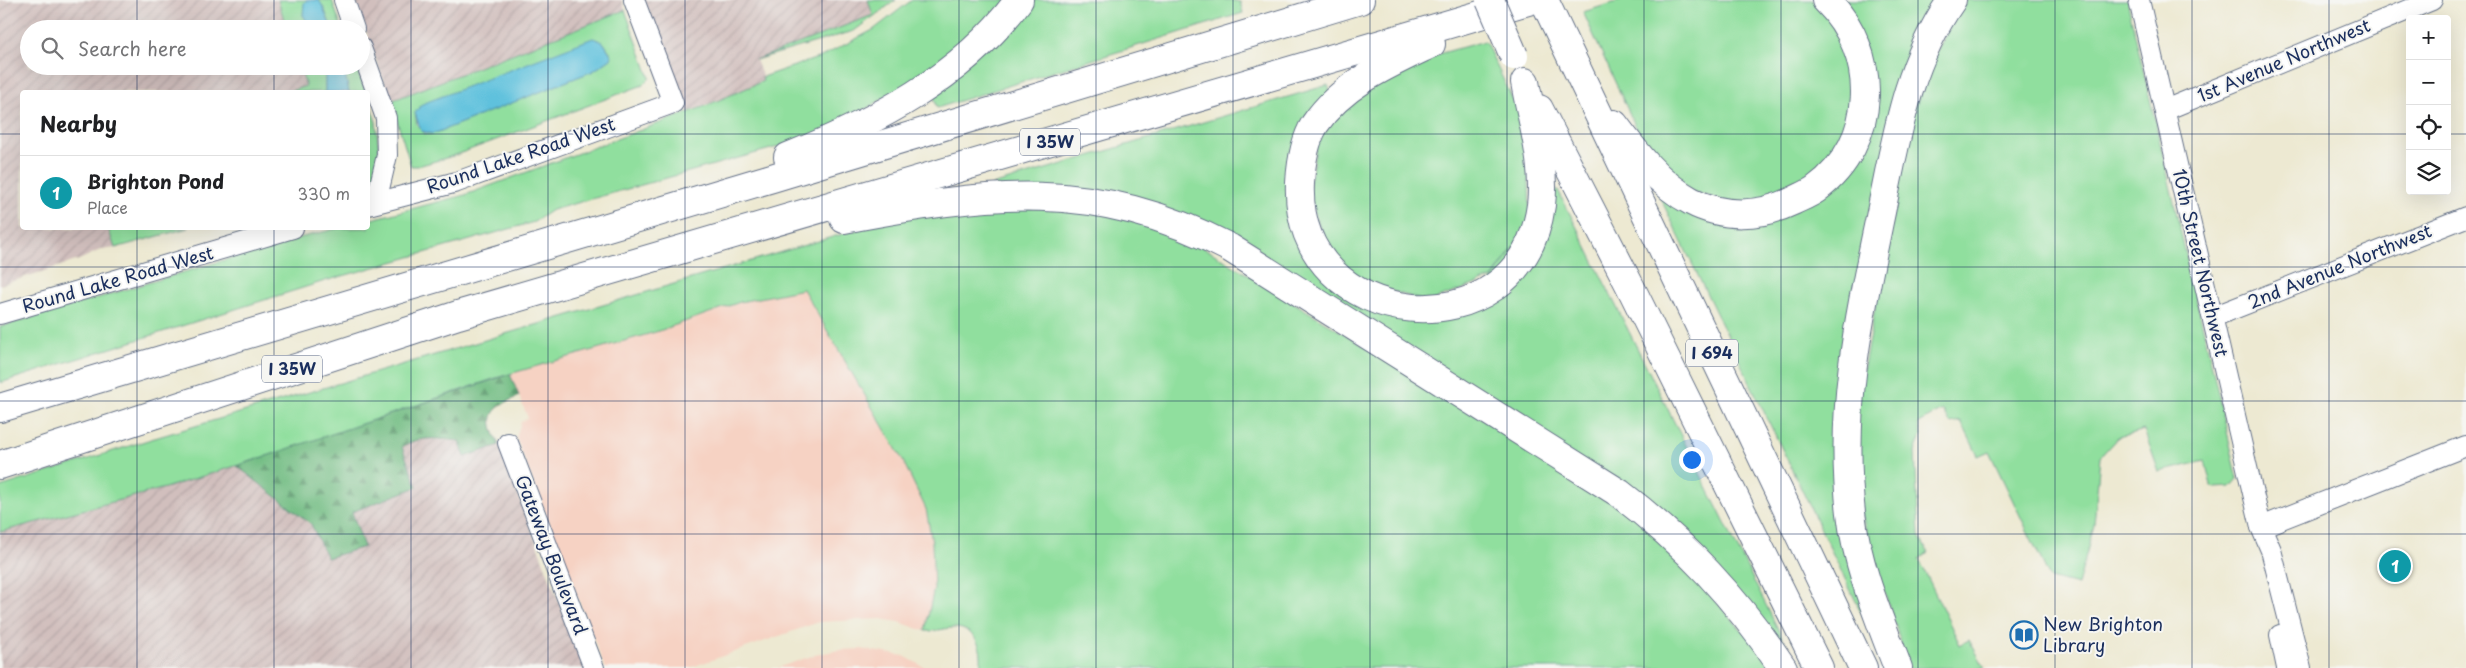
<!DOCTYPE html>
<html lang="en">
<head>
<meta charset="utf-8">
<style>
  :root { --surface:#fff; --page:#f2f2f2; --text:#202124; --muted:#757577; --line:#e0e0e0; --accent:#7c3aed }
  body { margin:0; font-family:"Playpen Sans",sans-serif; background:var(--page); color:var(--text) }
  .controls { position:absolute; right:15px; top:15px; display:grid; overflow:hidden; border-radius:5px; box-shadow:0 5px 20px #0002 }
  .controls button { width:45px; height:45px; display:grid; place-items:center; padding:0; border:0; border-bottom:1px solid var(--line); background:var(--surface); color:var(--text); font:25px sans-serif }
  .you { position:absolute; left:1691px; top:459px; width:18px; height:18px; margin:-12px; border:4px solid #fff; border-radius:50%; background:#1a73e8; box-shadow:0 0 0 8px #1a73e833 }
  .badge { display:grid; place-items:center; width:32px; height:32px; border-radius:50%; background:var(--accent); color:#fff; font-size:16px; font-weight:700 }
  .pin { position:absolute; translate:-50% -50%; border:2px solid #fff; box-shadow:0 1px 5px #0006 }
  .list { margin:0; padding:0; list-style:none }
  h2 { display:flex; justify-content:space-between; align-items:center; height:65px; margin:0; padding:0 20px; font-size:21px }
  h2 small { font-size:16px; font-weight:400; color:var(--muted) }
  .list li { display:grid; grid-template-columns:32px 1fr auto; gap:15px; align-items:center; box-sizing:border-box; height:75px; padding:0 20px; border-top:1px solid var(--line) }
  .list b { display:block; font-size:19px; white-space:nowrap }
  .list p { margin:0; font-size:16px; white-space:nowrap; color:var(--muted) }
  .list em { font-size:16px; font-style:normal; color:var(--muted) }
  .icon { flex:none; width:28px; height:28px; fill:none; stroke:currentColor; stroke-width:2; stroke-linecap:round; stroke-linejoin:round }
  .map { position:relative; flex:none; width:2466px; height:668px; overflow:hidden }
  .search { position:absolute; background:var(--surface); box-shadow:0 5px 20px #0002; left:20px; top:20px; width:350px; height:55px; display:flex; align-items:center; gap:12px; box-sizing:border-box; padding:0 18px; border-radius:28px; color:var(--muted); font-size:19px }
  .panel { position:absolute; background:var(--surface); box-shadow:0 5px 20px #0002; left:20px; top:90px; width:350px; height:140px; border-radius:5px }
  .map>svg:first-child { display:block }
  .built { fill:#f6d2c3 }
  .industrial { fill:url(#industrial-furrows) }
  .grass { fill:#90df9e; stroke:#56877e; fill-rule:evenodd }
  .forest { fill:url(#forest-firs); stroke:#487672 }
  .water { fill:#5fc1dd; stroke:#3d789e }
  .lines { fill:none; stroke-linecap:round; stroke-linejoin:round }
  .minor-casing { stroke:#647087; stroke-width:22 }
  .highway-casing { stroke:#647087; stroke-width:30 }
  .minor { stroke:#fff; stroke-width:20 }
  .highway { stroke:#fff; stroke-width:28 }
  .highway-bridge-casing { stroke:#647087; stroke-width:30; stroke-linecap:butt }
  .highway-bridge { stroke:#fff; stroke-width:28 }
  .grid { fill:none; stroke:#1b2f5e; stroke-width:1; stroke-opacity:0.55 }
  .labels { text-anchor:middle; stroke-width:4; stroke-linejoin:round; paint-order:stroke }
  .shield { fill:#f6f6f2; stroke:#5d6b8a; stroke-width:1 }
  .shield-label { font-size:16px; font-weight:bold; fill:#1b2f5e }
  .street-label { font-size:18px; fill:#1b2f5e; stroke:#f6f6f2 }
  .poi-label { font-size:18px; fill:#1b2f5e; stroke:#f6f6f2; text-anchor:start }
</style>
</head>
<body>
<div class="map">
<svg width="2466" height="668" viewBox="0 0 2466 668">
  <defs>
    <pattern id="industrial-furrows" width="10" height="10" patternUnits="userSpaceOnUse" patternTransform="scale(1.25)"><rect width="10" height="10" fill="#d1bfbd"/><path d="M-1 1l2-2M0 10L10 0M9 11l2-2" fill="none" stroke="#b3a4a5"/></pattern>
    <pattern id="forest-firs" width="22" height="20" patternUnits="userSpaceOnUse" patternTransform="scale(1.25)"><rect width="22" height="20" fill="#74be85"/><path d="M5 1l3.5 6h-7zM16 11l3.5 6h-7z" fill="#5e9b70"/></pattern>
  </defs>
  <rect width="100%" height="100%" fill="#f6f6f2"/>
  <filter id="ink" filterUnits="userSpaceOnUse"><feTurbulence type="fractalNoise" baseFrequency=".02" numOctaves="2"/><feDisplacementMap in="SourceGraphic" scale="10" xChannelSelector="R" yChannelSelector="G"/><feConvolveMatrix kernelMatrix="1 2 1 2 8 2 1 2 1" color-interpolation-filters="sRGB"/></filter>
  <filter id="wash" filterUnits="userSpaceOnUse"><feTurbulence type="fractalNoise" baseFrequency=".0096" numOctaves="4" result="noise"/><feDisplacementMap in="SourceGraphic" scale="20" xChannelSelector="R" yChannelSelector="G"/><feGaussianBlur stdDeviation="1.12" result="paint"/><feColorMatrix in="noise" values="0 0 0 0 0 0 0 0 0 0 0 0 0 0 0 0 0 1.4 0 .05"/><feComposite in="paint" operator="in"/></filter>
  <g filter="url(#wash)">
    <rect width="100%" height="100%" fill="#ede9d2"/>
    <g class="built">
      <polygon points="804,289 902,459 926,509 932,542 934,588 925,631 899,622 881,619 819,622 689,668 605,668 516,438 521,422 528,418 510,374 659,331 760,296"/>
      <polygon points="861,649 904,656 926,668 777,668 815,655 839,650"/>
    </g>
    <g class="industrial">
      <polygon points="0,0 278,0 287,29 29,29 29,66 299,66 306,86 287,92 22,92 22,228 108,228 115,248 100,250 79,260 0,285"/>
      <polygon points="355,0 622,0 625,10 391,101"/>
      <polygon points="644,0 868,0 873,15 756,60 764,81 688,112"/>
      <polygon points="428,439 499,445 584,668 0,668 0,532 237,466 311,525 327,558 351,512 417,487 402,447 410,442"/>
    </g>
    <g class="grass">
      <polygon points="278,0 307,0 303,15 312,29 287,29"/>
      <polygon points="318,0 332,0 342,29 332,29 324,8"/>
      <polygon points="868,0 896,0 854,31 755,60 873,15"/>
      <polygon points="912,0 1008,0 960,54 821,135 552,210 534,222 325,281 0,383 0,327 295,239 339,228 368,228 368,220 465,195 703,107 763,81 762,77 821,57 848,43 873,30"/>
      <polygon points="1026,0 1230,0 1240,2 1243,13 937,108 932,91"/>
      <polygon points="1623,0 1813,0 1844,36 1857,99 1840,149 1806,185 1738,205 1690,191 1643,143 1583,12"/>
      <polygon points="1835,0 1945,0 1844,383 1878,647 1656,189 1781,214 1870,116"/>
      <path d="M1967,0h160l111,479 -7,8 -16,1 -4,-3 -6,-24 -46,11 -15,-42 -26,7 -18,20 -6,68 -16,60 -28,-7 -61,-127 -11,5 -17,-35 -11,2 -7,-13 -25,13 3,12 -6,17 4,84 9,17 -9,6 41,86 9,-5 16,28h-76l-41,-127 -12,-56 -2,-67 56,-294c14,-43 30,-87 57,-124z"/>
      <path d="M625,10l25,68 -7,7 -190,71 -35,10h-7l-20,-65zM603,42l7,10 1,7 -18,12 -160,63h-8l-8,-9 -2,-12z"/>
      <polygon points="1485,41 1521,117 1528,138 1530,224 1492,278 1428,302 1352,279 1328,251 1308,193 1317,142 1355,92 1438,54"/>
      <polygon points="299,66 325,66 325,92 287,92 306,86"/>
      <polygon points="343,66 356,66 366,92 349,92"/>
      <polygon points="1328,85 1333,98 1293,170 1347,292 1475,305 1551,191 1558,190 1791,655 1786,657 1692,547 1229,242 992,185"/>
      <polygon points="368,98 376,122 381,173 368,177"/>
      <path d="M1071,206l109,27 456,280 140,155h-796c4,-17 -3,-38 -23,-40 -11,-1 -20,4 -32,3l9,-43 -2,-46 -6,-33 -24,-50 -99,-170 -63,13 -81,29 -160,46 -219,75 -115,36 -165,44v-45l148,-47 755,-224z"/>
      <polygon points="108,228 188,228 115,248"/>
    </g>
    <path class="forest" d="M510,374l9,22c-29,13 -34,19 -20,49l-34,12 -6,-16c-19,-2 -40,-6 -57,6l15,40 -65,25 12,35 -37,11 -16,-34 -74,-58z"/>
    <g class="water">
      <polygon points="307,0 318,0 321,3 332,29 312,29 303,15 304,3"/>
      <polygon points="593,38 603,42 612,56 611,59 593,71 433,134 421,131 415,113 422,104"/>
      <polygon points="325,66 343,66 349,92 325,92"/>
    </g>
  </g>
  <g filter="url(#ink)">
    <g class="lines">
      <g class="minor-casing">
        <g id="minor">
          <polyline points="344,0 354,29"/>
          <polyline points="2139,0 2252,489 2261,527 2271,550 2301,668"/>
          <polyline points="361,48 386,118 387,155 376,202"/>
          <polyline points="2165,110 2432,0"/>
          <polyline points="368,205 457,182 673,103 634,0"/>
          <polyline points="0,314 293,228"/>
          <polyline points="2213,317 2466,217"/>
          <polyline points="508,443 594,668"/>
          <polyline points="2261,527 2466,446"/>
          <polyline points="2280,635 2287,668"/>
        </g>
      </g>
      <g class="highway-casing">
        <g id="highway">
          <polyline points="1544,0 1863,668"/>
          <path d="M1431,44c-42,20 -89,40 -116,80 -10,16 -14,41 -15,59 -7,151 221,174 241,22 5,-40 -9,-83 -16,-123"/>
          <polyline points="1539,109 1630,286 1819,668"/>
          <path d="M1614,124c21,28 45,60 77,77 32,17 69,16 102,0 8,-4 16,-7 23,-12 63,-47 64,-136 10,-189"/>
          <path d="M788,157c87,-35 174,-79 231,-157"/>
          <path d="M844,219c144,-27 250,-42 386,29l389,245c67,51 117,105 164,175"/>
          <polyline points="0,408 772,178 1360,0"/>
          <polyline points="0,465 458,315 1531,0"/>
          <path d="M1898,668c-19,-50 -41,-101 -47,-155 -12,-104 8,-195 29,-296 16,-77 26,-151 72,-217"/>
        </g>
      </g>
      <use href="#minor" class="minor"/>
      <use href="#highway" class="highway"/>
      <g class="highway-bridge-casing">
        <polyline id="highway-bridge" points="1490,0 1514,56"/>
      </g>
      <use href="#highway-bridge" class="highway-bridge"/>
    </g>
  </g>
  <path class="grid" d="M137,0v29M274,0v29M411,0v668M548,0v668M685,0v668M822,0v668M959,0v668M1096,0v668M1233,0v668M1370,0v668M1507,0v668M1644,0v668M1781,0v668M1918,0v668M2055,0v668M2192,0v668M2329,0v668M137,66v26M274,66v26M0,134h22M368,134h2042M2447,134h19M137,228v440M274,228v440M0,267h2466M0,401h2466M0,534h2466"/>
  <defs>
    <g id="library-ring" transform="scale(1.4375)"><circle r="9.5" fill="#f6f6f2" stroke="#1f6fb2" stroke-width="1.5"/><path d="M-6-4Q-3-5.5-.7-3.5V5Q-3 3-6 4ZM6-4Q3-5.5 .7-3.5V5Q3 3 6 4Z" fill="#1f6fb2"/></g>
  </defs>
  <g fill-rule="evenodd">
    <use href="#library-ring" x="2024" y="635"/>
  </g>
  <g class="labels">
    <g class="shield">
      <rect x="1020" y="128.5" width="60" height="27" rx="4"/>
      <rect x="1686" y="339.5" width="52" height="27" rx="4"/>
      <rect x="262" y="355.5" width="60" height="27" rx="4"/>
    </g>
    <g class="shield-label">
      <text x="1050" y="148">I 35W</text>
      <text x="1712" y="359">I 694</text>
      <text x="292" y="375">I 35W</text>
    </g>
    <g class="street-label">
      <text transform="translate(2284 61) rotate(-23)" y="6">1st Avenue Northwest</text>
      <text transform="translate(521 156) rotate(-19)" y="6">Round Lake Road West</text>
      <text transform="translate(2200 263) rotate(77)" y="6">10th Street Northwest</text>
      <text transform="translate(2340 267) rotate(-22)" y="6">2nd Avenue Northwest</text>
      <text transform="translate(118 280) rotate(-16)" y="6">Round Lake Road West</text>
      <text transform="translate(551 555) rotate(69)" y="6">Gateway Boulevard</text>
    </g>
    <g class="poi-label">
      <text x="2043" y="631">New Brighton<tspan x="2043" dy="21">Library</tspan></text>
    </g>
  </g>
</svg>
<div class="controls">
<button>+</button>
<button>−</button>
<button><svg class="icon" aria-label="locate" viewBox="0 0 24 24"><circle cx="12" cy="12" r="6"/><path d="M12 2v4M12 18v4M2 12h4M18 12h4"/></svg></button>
<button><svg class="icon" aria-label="layers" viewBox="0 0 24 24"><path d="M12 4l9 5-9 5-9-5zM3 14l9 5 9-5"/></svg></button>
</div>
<div class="you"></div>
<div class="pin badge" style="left:2395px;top:566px;background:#0f9aa8">1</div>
<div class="search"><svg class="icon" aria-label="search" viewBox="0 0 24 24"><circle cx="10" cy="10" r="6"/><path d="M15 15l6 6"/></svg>Search here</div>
<section class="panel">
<h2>Nearby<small></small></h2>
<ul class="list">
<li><span class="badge" style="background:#0f9aa8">1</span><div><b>Brighton Pond</b><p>Place</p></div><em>330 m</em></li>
</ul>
</section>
</div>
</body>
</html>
